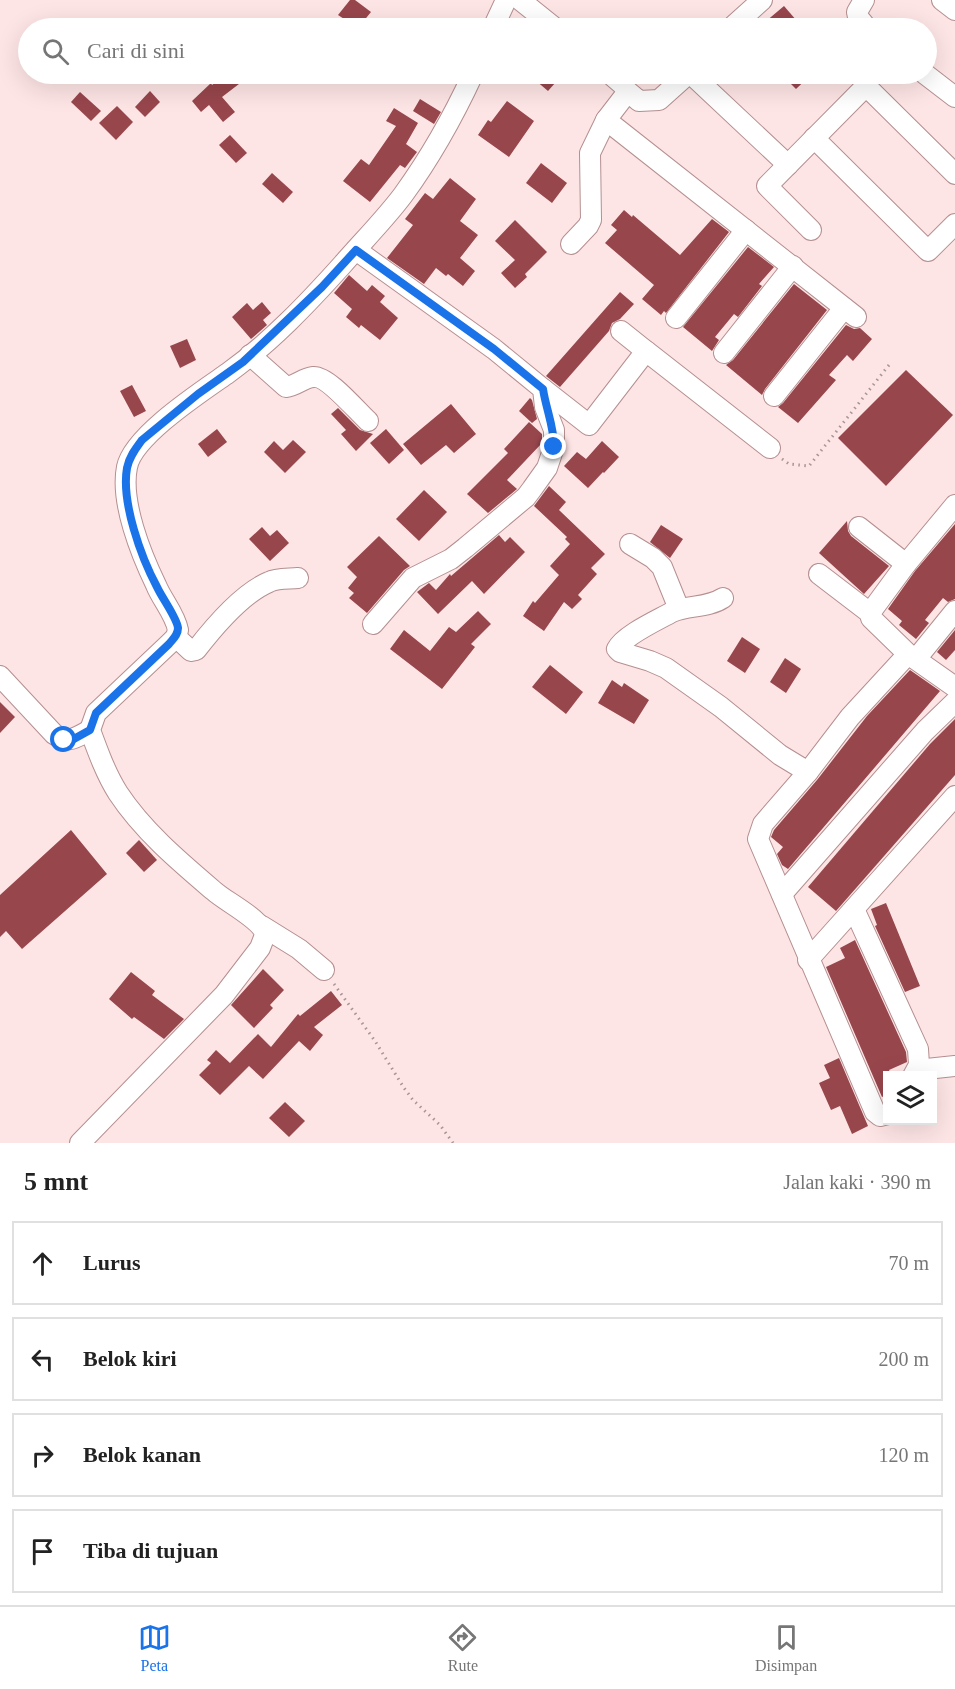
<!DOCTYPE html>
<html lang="id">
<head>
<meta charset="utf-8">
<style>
  :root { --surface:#fff; --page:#f6f6f6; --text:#222; --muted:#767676; --line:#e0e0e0; --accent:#1a73e8 }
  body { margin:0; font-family:Georgia,serif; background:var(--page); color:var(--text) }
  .controls { position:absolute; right:18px; bottom:18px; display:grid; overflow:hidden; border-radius:0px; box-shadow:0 6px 24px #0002 }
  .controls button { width:54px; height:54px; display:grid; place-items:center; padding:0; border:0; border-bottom:2px solid var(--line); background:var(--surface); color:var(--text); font:30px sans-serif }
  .stop { position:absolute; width:18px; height:18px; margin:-14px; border:4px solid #1a73e8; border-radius:50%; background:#fff }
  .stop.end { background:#1a73e8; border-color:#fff; box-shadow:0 2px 6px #0008 }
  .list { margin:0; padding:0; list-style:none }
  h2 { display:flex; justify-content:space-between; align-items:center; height:78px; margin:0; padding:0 24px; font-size:26px }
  h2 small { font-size:20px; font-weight:400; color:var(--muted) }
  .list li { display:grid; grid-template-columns:39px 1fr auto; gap:18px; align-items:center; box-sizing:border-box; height:84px; margin:0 12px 12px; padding:0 12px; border:2px solid var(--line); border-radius:0px }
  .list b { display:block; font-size:22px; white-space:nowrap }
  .list em { font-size:20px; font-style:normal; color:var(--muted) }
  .icon { flex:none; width:33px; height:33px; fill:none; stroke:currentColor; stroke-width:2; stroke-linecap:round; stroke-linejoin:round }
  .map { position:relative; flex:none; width:955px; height:1143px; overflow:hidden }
  .search { position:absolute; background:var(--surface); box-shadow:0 6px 24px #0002; left:18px; right:18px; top:18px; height:66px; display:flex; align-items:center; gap:15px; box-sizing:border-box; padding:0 21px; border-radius:33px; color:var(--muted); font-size:22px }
  .sheet { height:462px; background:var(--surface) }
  nav { display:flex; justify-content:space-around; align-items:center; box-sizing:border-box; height:84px; border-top:2px solid var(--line); background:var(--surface); font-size:16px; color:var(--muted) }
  nav a { display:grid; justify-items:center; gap:3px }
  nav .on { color:var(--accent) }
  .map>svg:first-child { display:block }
  .building { fill:#97464c }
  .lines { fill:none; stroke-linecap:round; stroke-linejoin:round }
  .street-casing { stroke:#b58f90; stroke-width:22 }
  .path { stroke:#a99595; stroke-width:3; stroke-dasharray:1.5 4.5; stroke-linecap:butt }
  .street { stroke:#fff; stroke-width:20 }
  .route { stroke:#1a73e8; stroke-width:8 }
</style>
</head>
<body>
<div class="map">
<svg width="955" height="1143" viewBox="0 0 955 1143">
  <rect width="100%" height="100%" fill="#fee5e5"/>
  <g class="building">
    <polygon points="350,0 355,0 371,12 358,28 338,15"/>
    <polygon points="784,6 803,28 758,28"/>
    <polygon points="226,74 252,74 222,97 235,112 223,122 209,105 201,112 192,101 211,83 212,85"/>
    <polygon points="528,74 563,74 548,91"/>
    <polygon points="781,74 812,74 796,89"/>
    <polygon points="150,91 160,102 145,117 135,107"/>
    <polygon points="80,92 101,111 91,121 71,102"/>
    <polygon points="420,99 441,112 434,124 413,111"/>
    <polygon points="507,101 534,121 509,157 478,135 488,120 491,122"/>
    <polygon points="117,106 133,122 116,140 99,123"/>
    <polygon points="394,108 418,123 406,144 417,152 405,168 400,165 370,202 343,181 361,159 369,165 396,126 386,121"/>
    <polygon points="230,135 247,153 236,163 219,145"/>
    <polygon points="541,163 567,183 552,203 526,183"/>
    <polygon points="272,173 293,192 283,203 262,184"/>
    <polygon points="450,178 476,199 460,221 478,235 460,258 475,271 463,286 448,274 446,276 436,268 424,284 387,258 413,225 405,219 412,210 425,193 433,199"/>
    <polygon points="624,210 632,217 633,215 680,255 712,219 729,232 666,313 664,311 661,315 642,299 654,285 605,243 617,230 611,225"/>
    <polygon points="515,220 547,252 525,274 527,277 515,288 501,273 515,260 495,241"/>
    <polygon points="748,247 774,267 759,284 762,286 738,317 734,314 715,337 719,340 712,351 683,327"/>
    <polygon points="349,275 367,291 372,285 385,296 380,302 398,318 380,340 361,325 359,328 346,317 352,309 334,293"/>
    <polygon points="794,284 827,310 765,389 762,395 726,365 733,360"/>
    <polygon points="620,292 634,304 620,319 612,323 609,331 560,387 546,376"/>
    <polygon points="262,302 271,313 263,320 267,325 251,339 232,317 247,303 253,310"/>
    <polygon points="846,325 854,329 860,328 872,339 853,361 847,355 829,375 836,380 798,423 778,407 783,403"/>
    <polygon points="187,339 196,360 180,368 170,346"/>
    <polygon points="906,370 953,415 886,486 838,438"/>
    <polygon points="132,385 146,411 134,417 120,391"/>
    <polygon points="530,398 532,400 537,419 532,423 519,411"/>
    <polygon points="451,404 476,434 454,453 446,445 421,465 403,444"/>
    <polygon points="338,408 360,430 373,434 356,451 341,434 346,430 331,414"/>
    <polygon points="529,422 542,434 542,443 507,480 517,489 488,513 467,494 508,453 504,449"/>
    <polygon points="217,429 227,442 208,457 198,444"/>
    <polygon points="386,429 404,450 389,464 370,443"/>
    <polygon points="293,440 306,452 285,473 264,452 274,441 283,450"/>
    <polygon points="602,441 619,457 604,473 603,472 588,488 564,466 577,452 586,459"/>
    <polygon points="549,486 566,502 559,510 605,554 591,568 597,574 578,595 582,599 572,609 564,602 544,631 523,616 533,601 535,603 559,575 550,566 570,544 565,539 567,537 534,506"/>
    <polygon points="424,490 447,512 419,541 396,519"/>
    <polygon points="847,521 848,531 851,536 889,566 864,594 819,553"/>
    <polygon points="955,524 955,599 948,602 943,598 925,620 929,623 916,639 899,625 902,621 888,609 915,571"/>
    <polygon points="661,525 683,539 670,558 650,542"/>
    <polygon points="262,527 270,536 277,530 289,543 270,561 249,539"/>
    <polygon points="499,535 505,542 510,537 525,552 484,594 472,581 438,614 417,592 429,583 436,590 450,574 451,576"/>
    <polygon points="379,536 410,566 404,570 367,613 349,598 354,593 348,588 357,577 347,567"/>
    <polygon points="478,611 491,624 471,644 475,647 442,689 390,649 404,630 430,651 449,627 456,632"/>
    <polygon points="955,630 955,650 946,660 937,652"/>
    <polygon points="742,637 760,649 745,673 727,661"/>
    <polygon points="785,658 801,669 786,693 770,682"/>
    <polygon points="550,665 583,692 566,714 532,687"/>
    <polygon points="910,670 940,691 788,869 782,865 777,854 783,847 771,837 774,830 817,780 867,716"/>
    <polygon points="612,680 622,687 624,683 649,700 634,724 598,703"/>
    <polygon points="0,702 15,717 0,733"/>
    <polygon points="955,719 955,775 836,911 808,887 930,744"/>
    <polygon points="71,830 107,874 22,949 6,931 0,937 0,895"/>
    <polygon points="139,840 157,860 144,872 126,853"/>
    <polygon points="886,903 920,986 905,992 875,926 877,925 871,909"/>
    <polygon points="855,940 906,1052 907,1062 889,1070 892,1076 888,1076 888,1094 882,1097 826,967 845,958 840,948"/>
    <polygon points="263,969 284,990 270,1005 273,1008 254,1028 231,1005"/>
    <polygon points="131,972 155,991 152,995 184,1019 164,1039 134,1017 132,1019 109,999"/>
    <polygon points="331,991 342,1005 314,1027 323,1035 310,1051 299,1041 263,1079 249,1066 220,1095 199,1075 211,1063 207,1060 216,1050 230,1063 258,1034 271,1047 298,1014 300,1016"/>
    <polygon points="839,1058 868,1126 852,1134 840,1106 831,1110 819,1083 830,1078 824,1065"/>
    <polygon points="285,1102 305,1121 289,1137 269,1118"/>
  </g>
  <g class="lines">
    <g class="street-casing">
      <g id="street">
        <polyline points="520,0 555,28"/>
        <polyline points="864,0 857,12 858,17 867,28"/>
        <polyline points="942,0 955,10"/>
        <polyline points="493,28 506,0"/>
        <polyline points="731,28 762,0"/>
        <polyline points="691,74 788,165"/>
        <polyline points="925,74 955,97"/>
        <polyline points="626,90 639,101 659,100 688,74"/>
        <polyline points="606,120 856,317"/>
        <polyline points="814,138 928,251 955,224"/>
        <polyline points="811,230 767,186 866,86 955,174"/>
        <polyline points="571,244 588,226 591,220 590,153 606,120 626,94 624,86 610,74"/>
        <polyline points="356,250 494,349 543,389 545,407 554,430 554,447 547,468 532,489 526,497 465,548 451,559 413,578 373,624"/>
        <polyline points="676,318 746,230"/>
        <polyline points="621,331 646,351"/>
        <polyline points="724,353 793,266"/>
        <path d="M250,355l36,32c10,-1 17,-9 27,-10 14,-2 44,34 55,44"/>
        <polyline points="543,389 589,425 646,351 770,448"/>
        <polyline points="774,396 844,308"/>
        <polyline points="955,505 906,564 870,613 871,618 908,654 955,687"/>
        <polyline points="859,527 906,564"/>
        <polyline points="630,544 653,558 662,567 679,609"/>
        <polyline points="819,574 870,613"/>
        <path d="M723,598c-15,10 -35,7 -51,14 -14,8 -48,23 -55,37l3,3 30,9 16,7 55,39 59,48 28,17"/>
        <path d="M176,637l15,14 5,-1c17,-22 47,-57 73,-68 8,-4 20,-3 29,-4"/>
        <polyline points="916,659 955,611"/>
        <path d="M0,676l54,58c15,10 21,4 36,-4"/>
        <polyline points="782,894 925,731 955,702"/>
        <polyline points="854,909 918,1049 919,1065 913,1076"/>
        <polyline points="262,926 299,949 324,970"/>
        <polyline points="808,960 955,796"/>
        <polyline points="917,1070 955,1066"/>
        <polyline points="888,1114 880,1116 875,1112 758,839 763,824 808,772 850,717 908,654"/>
        <path d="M80,1143l144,-148 36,-47 5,-13c-2,-15 -39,-33 -51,-44 -34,-29 -71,-60 -96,-98 -12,-19 -20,-41 -28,-63l6,-17 73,-69 7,-7 2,-7c-3,-16 -16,-30 -22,-45 -15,-31 -36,-83 -29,-118 6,-31 74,-75 101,-94 43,-31 80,-70 115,-109 20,-23 42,-45 60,-69 27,-37 51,-80 70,-121"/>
      </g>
    </g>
    <g class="path">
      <polyline points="782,459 789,464 809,466 889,365"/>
      <polyline points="334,984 375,1041 404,1088 413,1100 440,1125 453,1143"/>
    </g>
    <use href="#street" class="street"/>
  </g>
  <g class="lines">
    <path class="route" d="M64,740h8l18,-10 6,-17 73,-69c4,-5 9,-9 9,-16 -1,-10 -16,-30 -21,-41 -16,-30 -36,-85 -30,-119 2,-11 9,-20 15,-28l56,-46 45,-32 79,-75 34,-37 138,99 49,40c3,20 11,37 11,58"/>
  </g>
</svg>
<div class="controls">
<button><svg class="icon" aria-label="layers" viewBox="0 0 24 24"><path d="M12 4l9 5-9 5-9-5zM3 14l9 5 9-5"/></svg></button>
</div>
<div class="stop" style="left:64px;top:740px"></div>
<div class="stop end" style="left:554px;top:447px"></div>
<div class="search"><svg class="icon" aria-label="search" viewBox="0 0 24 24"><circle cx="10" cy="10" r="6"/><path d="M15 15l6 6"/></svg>Cari di sini</div>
</div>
<section class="sheet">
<h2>5 mnt<small>Jalan kaki · 390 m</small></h2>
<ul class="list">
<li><svg class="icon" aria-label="ahead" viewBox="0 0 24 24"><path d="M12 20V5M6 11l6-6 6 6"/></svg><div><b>Lurus</b></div><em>70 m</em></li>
<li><svg class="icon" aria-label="left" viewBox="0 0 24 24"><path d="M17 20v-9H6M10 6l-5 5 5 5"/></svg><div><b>Belok kiri</b></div><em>200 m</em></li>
<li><svg class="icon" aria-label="right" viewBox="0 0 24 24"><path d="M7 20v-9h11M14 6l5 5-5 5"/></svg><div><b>Belok kanan</b></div><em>120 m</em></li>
<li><svg class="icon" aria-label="arrive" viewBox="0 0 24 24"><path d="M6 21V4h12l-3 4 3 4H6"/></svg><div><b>Tiba di tujuan</b></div></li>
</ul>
</section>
<nav>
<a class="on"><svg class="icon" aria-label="map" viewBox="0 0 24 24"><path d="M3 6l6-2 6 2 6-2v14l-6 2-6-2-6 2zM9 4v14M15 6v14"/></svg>Peta</a>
<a><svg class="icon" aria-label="directions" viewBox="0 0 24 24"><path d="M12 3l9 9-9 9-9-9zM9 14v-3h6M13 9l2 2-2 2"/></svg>Rute</a>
<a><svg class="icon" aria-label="saved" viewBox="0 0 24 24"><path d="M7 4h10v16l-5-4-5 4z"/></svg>Disimpan</a>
</nav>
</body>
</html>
